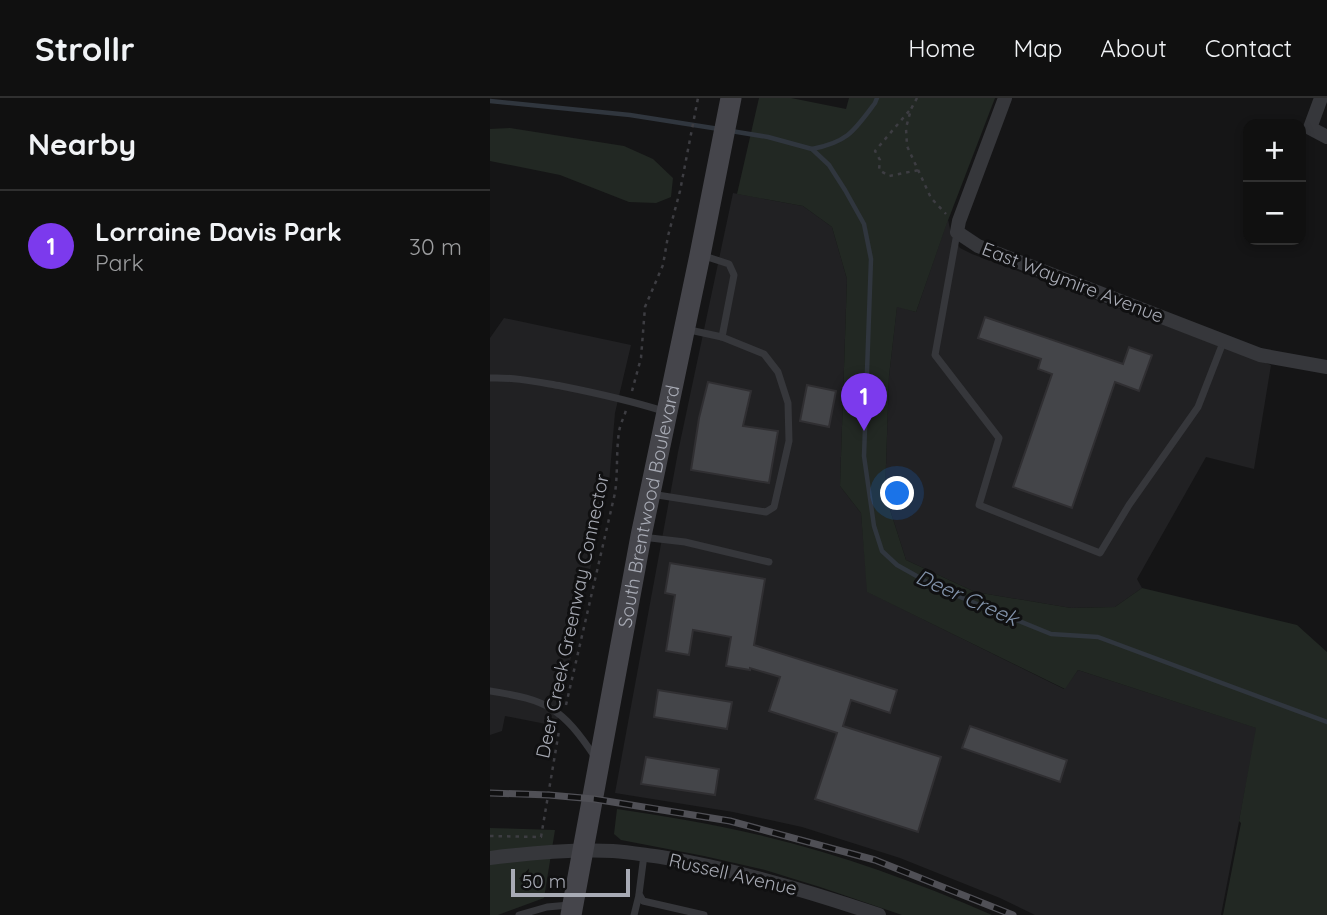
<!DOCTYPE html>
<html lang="en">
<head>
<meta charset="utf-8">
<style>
  :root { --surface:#101010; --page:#191919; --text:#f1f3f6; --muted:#9c9d9f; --line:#303030; --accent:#7c3aed }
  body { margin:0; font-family:Quicksand,sans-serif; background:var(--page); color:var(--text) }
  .controls { position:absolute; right:21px; top:21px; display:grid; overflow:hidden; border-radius:14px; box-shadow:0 4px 10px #0003 }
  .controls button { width:63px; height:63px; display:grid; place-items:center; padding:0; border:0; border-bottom:2px solid var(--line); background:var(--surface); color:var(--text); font:35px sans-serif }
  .scale { position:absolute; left:21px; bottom:18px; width:119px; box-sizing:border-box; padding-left:7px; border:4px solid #a8abb5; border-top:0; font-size:19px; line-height:24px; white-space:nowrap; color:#a8abb5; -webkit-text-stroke:5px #101011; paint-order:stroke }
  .you { position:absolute; left:408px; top:396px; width:24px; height:24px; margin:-18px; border:5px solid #fff; border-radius:50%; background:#1a73e8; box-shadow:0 0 0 10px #1a73e833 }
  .badge { display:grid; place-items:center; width:46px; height:46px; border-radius:50%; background:var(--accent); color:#fff; font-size:23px; font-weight:700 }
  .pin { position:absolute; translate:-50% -58px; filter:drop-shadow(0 2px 4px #0008) }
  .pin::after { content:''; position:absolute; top:37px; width:24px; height:21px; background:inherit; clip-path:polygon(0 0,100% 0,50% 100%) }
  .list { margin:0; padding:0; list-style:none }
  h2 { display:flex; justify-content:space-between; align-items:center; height:91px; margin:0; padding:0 28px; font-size:30px }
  h2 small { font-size:23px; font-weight:400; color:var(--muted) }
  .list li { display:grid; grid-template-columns:46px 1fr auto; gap:21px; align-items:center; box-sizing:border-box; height:112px; padding:0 28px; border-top:2px solid var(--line) }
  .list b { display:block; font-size:26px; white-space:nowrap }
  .list p { margin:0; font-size:23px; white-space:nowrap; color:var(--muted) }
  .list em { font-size:23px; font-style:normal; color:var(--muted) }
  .map { position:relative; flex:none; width:837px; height:817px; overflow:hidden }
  header { display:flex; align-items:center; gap:42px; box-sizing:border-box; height:98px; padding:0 35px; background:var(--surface); border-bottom:2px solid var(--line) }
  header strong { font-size:33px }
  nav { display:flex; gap:38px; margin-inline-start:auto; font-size:24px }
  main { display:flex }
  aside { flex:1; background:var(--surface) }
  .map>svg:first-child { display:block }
  .built { fill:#212123 }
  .green { fill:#222823 }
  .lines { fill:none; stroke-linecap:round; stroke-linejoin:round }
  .stream { stroke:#30363e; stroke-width:4.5 }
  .building { fill:#444549; stroke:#302f32; stroke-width:2 }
  .path { stroke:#3d3d42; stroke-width:2.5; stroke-dasharray:3.5 5; stroke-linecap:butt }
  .service { stroke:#36373b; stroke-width:7 }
  .minor { stroke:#36373b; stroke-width:14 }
  .secondary { stroke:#45454b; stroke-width:21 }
  .rail-casing { stroke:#505056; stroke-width:7 }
  .rail { stroke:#101011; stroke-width:4.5; stroke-dasharray:13; stroke-linecap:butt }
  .labels { text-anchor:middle; stroke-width:6; stroke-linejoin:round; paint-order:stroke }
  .street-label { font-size:19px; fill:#a8abb5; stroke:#101011 }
  .water-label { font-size:21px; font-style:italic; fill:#8394ac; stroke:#101011 }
</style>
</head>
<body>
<header>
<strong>Strollr</strong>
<nav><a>Home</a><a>Map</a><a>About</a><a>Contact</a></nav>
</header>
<main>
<aside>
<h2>Nearby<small></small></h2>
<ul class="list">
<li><span class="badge">1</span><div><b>Lorraine Davis Park</b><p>Park</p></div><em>30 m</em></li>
</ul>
</aside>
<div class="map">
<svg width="837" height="817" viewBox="0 0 837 817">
  <rect width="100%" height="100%" fill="#151516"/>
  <g class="built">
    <polygon points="243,95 313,108 342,129 357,181 350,388 371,415 378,494 574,591 588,572 767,630 731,817 545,817 510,800 410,760 312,729 243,714 125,695 188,354"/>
    <polygon points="458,121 461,136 470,150 482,156 781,267 764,371 716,359 647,481 652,490 625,509 581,510 485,494 416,462 395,396 399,278 407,208 426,214"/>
    <polygon points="14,220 141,247 125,315 119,385 66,628 15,618 12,633 0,637 0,240"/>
  </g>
  <g class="green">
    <polygon points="269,0 301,0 356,11 359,0 505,0 457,125 426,214 407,209 399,278 395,396 416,462 485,494 581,510 625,509 652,490 807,527 837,554 837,817 733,817 751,725 749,723 766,630 588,572 575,591 377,494 371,415 350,388 357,181 342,129 313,108 247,96"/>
    <polygon points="20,30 134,48 163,61 183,80 181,99 166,105 139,104 70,77 0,63 0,31"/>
    <path d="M127,711c48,7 95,15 142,26 80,19 158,47 233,80h-90l-82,-28 -55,-17 -61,-14 -83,-16 -7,-6z"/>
    <polygon points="0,730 65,732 54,800 8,817 0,817"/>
  </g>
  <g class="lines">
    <g class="stream">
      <polyline points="0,3 140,17 229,31"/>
      <polyline points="241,33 278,39 322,51 339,67 355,92 374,126 381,161 374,358 384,428 392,453 407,467 448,490 561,536 608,539 837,624"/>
      <path d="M322,51c36,-7 42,-18 63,-46l2,-5"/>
    </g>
  </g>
  <g class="building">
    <polygon points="495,219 633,266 639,249 662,257 649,293 625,284 582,410 523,389 562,276 548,271 551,261 488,240"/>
    <polygon points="218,284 261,293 253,328 288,333 279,385 201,372 209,320"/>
    <polygon points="317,287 346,293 339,329 310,323"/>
    <polygon points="180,465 275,481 264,547 407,592 400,615 361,602 353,628 451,659 428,734 325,701 347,635 279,613 290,579 260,570 260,572 236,568 241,539 203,532 199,557 176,553 185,497 175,495"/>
    <polygon points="168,592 242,604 237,631 164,619"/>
    <polygon points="480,628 577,662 570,684 472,650"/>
    <polygon points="156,659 229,671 225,697 151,686"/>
  </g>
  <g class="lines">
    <g class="path">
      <polyline points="427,0 421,11 416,30 417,48 441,100 456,116"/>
      <polyline points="419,13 385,53 390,62 389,72 399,78 429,72"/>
      <polyline points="142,293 151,260 155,209 173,167 178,138 190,93 208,0"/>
      <path d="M76,607l49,-212c3,-20 1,-41 4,-61 1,-8 5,-14 7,-22"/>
      <polyline points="0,738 51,739 69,633"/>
    </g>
    <g class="service">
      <polyline points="467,135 445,257 509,340 489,407 610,455 639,407 708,309 734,242"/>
      <polyline points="211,157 239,166 244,177 232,239"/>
      <path d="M0,280c24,-1 47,4 71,8 35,7 68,14 102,25"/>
      <polyline points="161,396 276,414 284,409 299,343 298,305 288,274 274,256 232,239 195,231"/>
      <polyline points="152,439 195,444 279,464"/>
      <path d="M0,593c58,9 72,17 105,66"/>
      <polyline points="154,757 149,796 153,803 214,817"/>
      <polyline points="29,817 57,809 79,807"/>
      <polyline points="144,817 149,797"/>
    </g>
    <g class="minor">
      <polyline points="515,0 469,123 467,134 488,148 770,257 837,269"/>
      <polyline points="831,0 820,30 837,39"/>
      <path d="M0,760c40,-5 83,-9 123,-7 16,1 32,4 48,6 74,12 147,34 218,58"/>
    </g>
    <path class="secondary" id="s1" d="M81,817l70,-379 59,-281 31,-157"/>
    <g class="rail-casing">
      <polyline id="rail" points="0,695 59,697 104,701 240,723 385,762 523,817"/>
    </g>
    <use href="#rail" class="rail"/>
  </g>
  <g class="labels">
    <g class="street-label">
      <text transform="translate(583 184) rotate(21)" y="7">East Waymire Avenue</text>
      <text dy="7" stroke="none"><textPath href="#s1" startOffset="416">South Brentwood Boulevard</textPath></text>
      <text transform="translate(82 518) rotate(-78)" y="7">Deer Creek Greenway Connector</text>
      <text transform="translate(243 776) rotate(13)" y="7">Russell Avenue</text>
    </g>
    <g class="water-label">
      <text transform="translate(477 500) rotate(24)" y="7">Deer Creek</text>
    </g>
  </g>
</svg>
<div class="controls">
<button>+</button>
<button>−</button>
</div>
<div class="scale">50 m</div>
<div class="you"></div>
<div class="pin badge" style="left:374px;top:333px">1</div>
</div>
</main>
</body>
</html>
